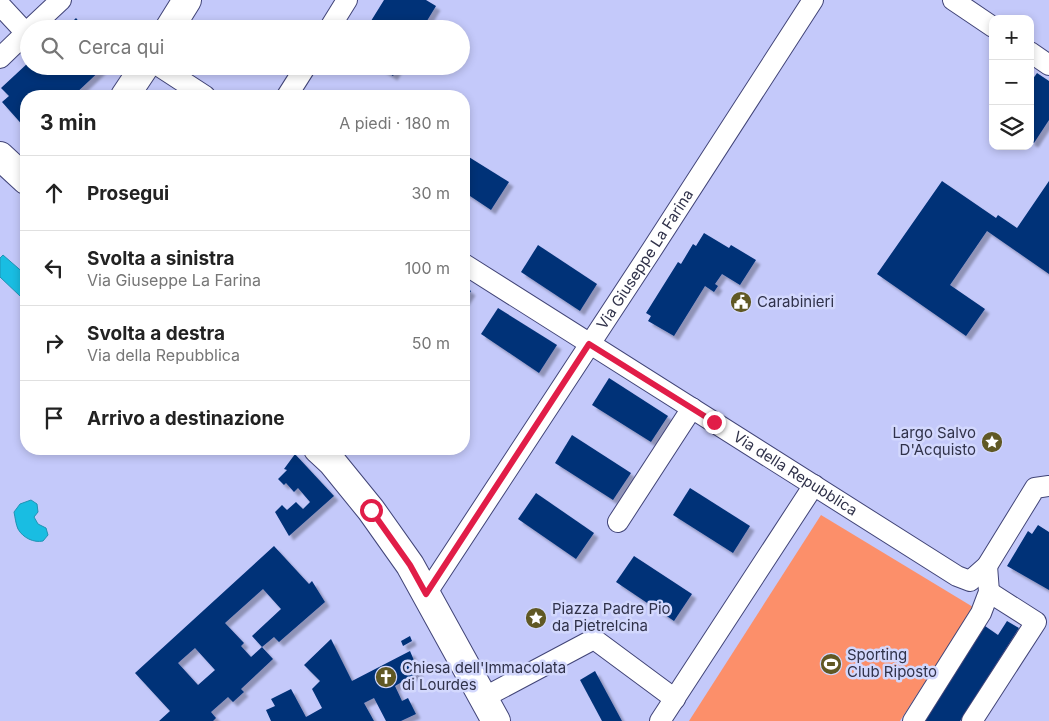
<!DOCTYPE html>
<html lang="it">
<head>
<meta charset="utf-8">
<style>
  :root { --surface:#fff; --page:#f2f2f2; --text:#222; --muted:#767676; --line:#e0e0e0 }
  body { margin:0; font-family:Inter,sans-serif; background:var(--page); color:var(--text) }
  .controls { position:absolute; right:15px; top:15px; display:grid; overflow:hidden; border-radius:10px; box-shadow:0 2px 8px #0003 }
  .controls button { width:45px; height:45px; display:grid; place-items:center; padding:0; border:0; border-bottom:1px solid var(--line); background:var(--surface); color:var(--text); font:25px sans-serif }
  .stop { position:absolute; width:15px; height:15px; margin:-11px; border:4px solid #e11d48; border-radius:50%; background:#fff }
  .stop.end { background:#e11d48; border-color:#fff; box-shadow:0 1px 5px #0008 }
  .list { margin:0; padding:0; list-style:none }
  h2 { display:flex; justify-content:space-between; align-items:center; height:65px; margin:0; padding:0 20px; font-size:21px }
  h2 small { font-size:16px; font-weight:400; color:var(--muted) }
  .list li { display:grid; grid-template-columns:32px 1fr auto; gap:15px; align-items:center; box-sizing:border-box; height:75px; padding:0 20px; border-top:1px solid var(--line) }
  .list b { display:block; font-size:19px; white-space:nowrap }
  .list p { margin:0; font-size:16px; white-space:nowrap; color:var(--muted) }
  .list em { font-size:16px; font-style:normal; color:var(--muted) }
  .icon { flex:none; width:28px; height:28px; fill:none; stroke:currentColor; stroke-width:2; stroke-linecap:round; stroke-linejoin:round }
  .map { position:relative; flex:none; width:1049px; height:721px; overflow:hidden }
  .search { position:absolute; background:var(--surface); box-shadow:0 2px 8px #0003; left:20px; top:20px; width:450px; height:55px; display:flex; align-items:center; gap:12px; box-sizing:border-box; padding:0 18px; border-radius:28px; color:var(--muted); font-size:19px }
  .panel { position:absolute; background:var(--surface); box-shadow:0 2px 8px #0003; left:20px; top:90px; width:450px; height:365px; border-radius:20px }
  .map>svg:first-child { display:block }
  .garden { fill:#fc8f6a }
  .water { fill:#19bde2; stroke:#2093b4 }
  .building { fill:#023178; fill-rule:evenodd; filter:url(#shadow) }
  .lines { fill:none; stroke-linecap:round; stroke-linejoin:round }
  .street-casing { stroke:#414477; stroke-width:22 }
  .secondary-casing { stroke:#414477; stroke-width:30 }
  .street { stroke:#fff; stroke-width:20 }
  .secondary { stroke:#fff; stroke-width:28 }
  .route { stroke:#e11d48; stroke-width:6 }
  .labels { text-anchor:middle; stroke-width:5; stroke-linejoin:round; paint-order:stroke }
  .street-label { font-size:15px; fill:#30324a; stroke:#d3d8fd }
  .poi-label { font-size:15px; fill:#30324a; stroke:#d3d8fd; text-anchor:start }
</style>
</head>
<body>
<div class="map">
<svg width="1049" height="721" viewBox="0 0 1049 721">
  <defs>
    <filter id="shadow"><feDropShadow dx="4.5" dy="4.5" stdDeviation="1" flood-color="#0004"/></filter>
  </defs>
  <rect width="100%" height="100%" fill="#c4c9fa"/>
  <polygon class="garden" points="821,515 973,607 900,721 689,721"/>
  <g class="water">
    <polygon points="3,255 26,275 26,289 20,296 0,277 0,258"/>
    <path d="M31,500l6,4 1,8 -4,5 4,7 8,4 2,7 -5,6c-9,2 -20,-3 -25,-12 -2,-4 -3,-12 -4,-17l6,-8z"/>
  </g>
  <g class="building">
    <polygon points="384,0 426,0 436,6 422,29 418,29 406,21 400,29 366,29"/>
    <polygon points="76,18 85,29 65,29"/>
    <polygon points="29,62 29,66 105,66 73,96 26,96 26,129 2,102 9,96 1,88"/>
    <polygon points="377,66 399,66 393,76"/>
    <polygon points="1037,73 1049,81 1049,120 1034,143 1030,141 1030,83"/>
    <polygon points="464,154 509,182 491,210 464,192"/>
    <polygon points="942,181 996,218 998,215 1017,228 1049,181 1049,274 987,231 950,285 985,309 966,336 877,274"/>
    <polygon points="704,233 729,248 731,245 756,260 740,285 722,274 715,284 718,286 714,292 705,286 674,336 648,321 651,316 646,313 678,262 681,264 693,244 696,246"/>
    <polygon points="538,245 597,284 580,311 521,272"/>
    <polygon points="464,286 471,291 464,302"/>
    <polygon points="498,308 557,345 539,373 481,334"/>
    <polygon points="609,378 668,416 651,442 592,405"/>
    <polygon points="572,435 631,473 613,500 555,463"/>
    <polygon points="295,454 334,496 289,536 275,512 282,505 287,510 296,502 303,509 310,502 298,488 294,492 286,483 284,485 278,479 287,470 284,469"/>
    <polygon points="690,488 750,526 733,553 673,515"/>
    <polygon points="536,493 594,533 576,559 518,519"/>
    <polygon points="1038,525 1049,532 1049,590 1007,566 1028,531 1032,534"/>
    <path d="M274,546l35,38 3,-3 13,21 -46,40 -5,-5 -12,10 -10,-11 29,-27 -18,-20 -38,34 19,20 -3,3 10,11 11,-10 11,12 -32,30 3,3 -11,10 -5,-5 -17,15 5,6 -3,3h-54l11,-10 -35,-38zM195,648l20,22 -17,15 -20,-22z"/>
    <polygon points="634,556 692,594 674,621 616,582"/>
    <polygon points="1007,621 1019,628 960,721 925,721 985,626 998,635"/>
    <polygon points="410,636 412,641 403,646 401,641"/>
    <polygon points="331,639 352,681 410,651 419,672 395,686 402,701 408,698 416,714 401,721 386,721 374,698 364,703 374,721 271,721 266,710 275,706 271,699 291,689 306,717 322,708 312,689 320,681 304,665"/>
    <polygon points="595,671 622,721 602,721 580,680"/>
  </g>
  <g class="lines">
    <g class="street-casing">
      <g id="street">
        <polyline points="953,0 993,27"/>
        <polyline points="0,5 26,33"/>
        <polyline points="30,29 61,0"/>
        <polyline points="329,29 347,0"/>
        <polyline points="1030,52 1049,65"/>
        <polyline points="0,58 29,30"/>
        <polyline points="159,66 205,96"/>
        <polyline points="287,96 306,66"/>
        <path id="s1" d="M464,264l493,312 13,5 17,-15 48,-78 14,-2"/>
        <polyline points="618,522 692,408"/>
        <path id="s2" d="M426,594l225,-343 162,-251"/>
        <polyline points="483,698 594,639 675,699"/>
        <polyline points="660,721 814,485"/>
        <polyline points="913,721 981,613 989,592 987,566"/>
        <polyline points="972,721 1036,622 989,592"/>
      </g>
    </g>
    <g class="secondary-casing">
      <g id="secondary">
        <polyline points="169,29 187,0"/>
        <polyline points="125,96 145,66"/>
        <polyline points="0,156 26,180"/>
        <polyline points="318,449 332,462 371,510 410,565 496,721"/>
      </g>
    </g>
    <use href="#street" class="street"/>
    <use href="#secondary" class="secondary"/>
  </g>
  <g class="lines">
    <polyline class="route" points="371,510 410,565 426,594 589,344 714,422"/>
  </g>
  <defs>
    <g id="civic-disc" transform="scale(1.125)"><circle r="9.5" fill="#605824" stroke="#d3d8fd"/><path d="M-.6-6.5H3V-4.5H.6V-3L4-1V1h2V6H-6V1h2V-1L-.6-3ZM-1.2 2.5V6h2.4V2.5Z" fill="#fff"/></g>
    <g id="sight-disc" transform="scale(1.125)"><circle r="9.5" fill="#605824" stroke="#d3d8fd"/><path d="M0-6L1.8-2.2L6-1.7L2.9 1.2L3.7 5.4L0 3.3L-3.7 5.4L-2.9 1.2L-6-1.7L-1.8-2.2Z" fill="#fff"/></g>
    <g id="stadium-disc" transform="scale(1.125)"><circle r="9.5" fill="#605824" stroke="#d3d8fd"/><path d="M0-5a6.5 5 0 1 0 0 10a6.5 5 0 1 0 0-10ZM-3.5-1.8h7v3.6h-7Z" fill="#fff"/></g>
    <g id="church-disc" transform="scale(1.125)"><circle r="9.5" fill="#605824" stroke="#d3d8fd"/><path d="M-1.2-6h2.4v3.5h3.3v2.4h-3.3V6h-2.4V-.1h-3.3v-2.4h3.3Z" fill="#fff"/></g>
  </defs>
  <g fill-rule="evenodd">
    <use href="#civic-disc" x="741" y="302"/>
    <use href="#sight-disc" x="992" y="442"/>
    <use href="#sight-disc" x="536" y="618"/>
    <use href="#stadium-disc" x="831" y="664"/>
    <use href="#church-disc" x="386" y="677"/>
  </g>
  <g class="labels">
    <g class="street-label">
      <text dy="5" stroke="none"><textPath href="#s2" startOffset="400">Via Giuseppe La Farina</textPath></text>
      <text dy="5" stroke="none"><textPath href="#s1" startOffset="392">Via della Repubblica</textPath></text>
    </g>
    <g class="poi-label">
      <text x="757" y="307">Carabinieri</text>
      <text x="976" y="438" text-anchor="end">Largo Salvo<tspan x="976" dy="17">D'Acquisto</tspan></text>
      <text x="552" y="614">Piazza Padre Pio<tspan x="552" dy="17">da Pietrelcina</tspan></text>
      <text x="847" y="660">Sporting<tspan x="847" dy="17">Club Riposto</tspan></text>
      <text x="402" y="673">Chiesa dell'Immacolata<tspan x="402" dy="17">di Lourdes</tspan></text>
    </g>
  </g>
</svg>
<div class="controls">
<button>+</button>
<button>−</button>
<button><svg class="icon" aria-label="layers" viewBox="0 0 24 24"><path d="M12 4l9 5-9 5-9-5zM3 14l9 5 9-5"/></svg></button>
</div>
<div class="stop" style="left:371px;top:510px"></div>
<div class="stop end" style="left:714px;top:422px"></div>
<div class="search"><svg class="icon" aria-label="search" viewBox="0 0 24 24"><circle cx="10" cy="10" r="6"/><path d="M15 15l6 6"/></svg>Cerca qui</div>
<section class="panel">
<h2>3 min<small>A piedi · 180 m</small></h2>
<ul class="list">
<li><svg class="icon" aria-label="ahead" viewBox="0 0 24 24"><path d="M12 20V5M6 11l6-6 6 6"/></svg><div><b>Prosegui</b></div><em>30 m</em></li>
<li><svg class="icon" aria-label="left" viewBox="0 0 24 24"><path d="M17 20v-9H6M10 6l-5 5 5 5"/></svg><div><b>Svolta a sinistra</b><p>Via Giuseppe La Farina</p></div><em>100 m</em></li>
<li><svg class="icon" aria-label="right" viewBox="0 0 24 24"><path d="M7 20v-9h11M14 6l5 5-5 5"/></svg><div><b>Svolta a destra</b><p>Via della Repubblica</p></div><em>50 m</em></li>
<li><svg class="icon" aria-label="arrive" viewBox="0 0 24 24"><path d="M6 21V4h12l-3 4 3 4H6"/></svg><div><b>Arrivo a destinazione</b></div></li>
</ul>
</section>
</div>
</body>
</html>
